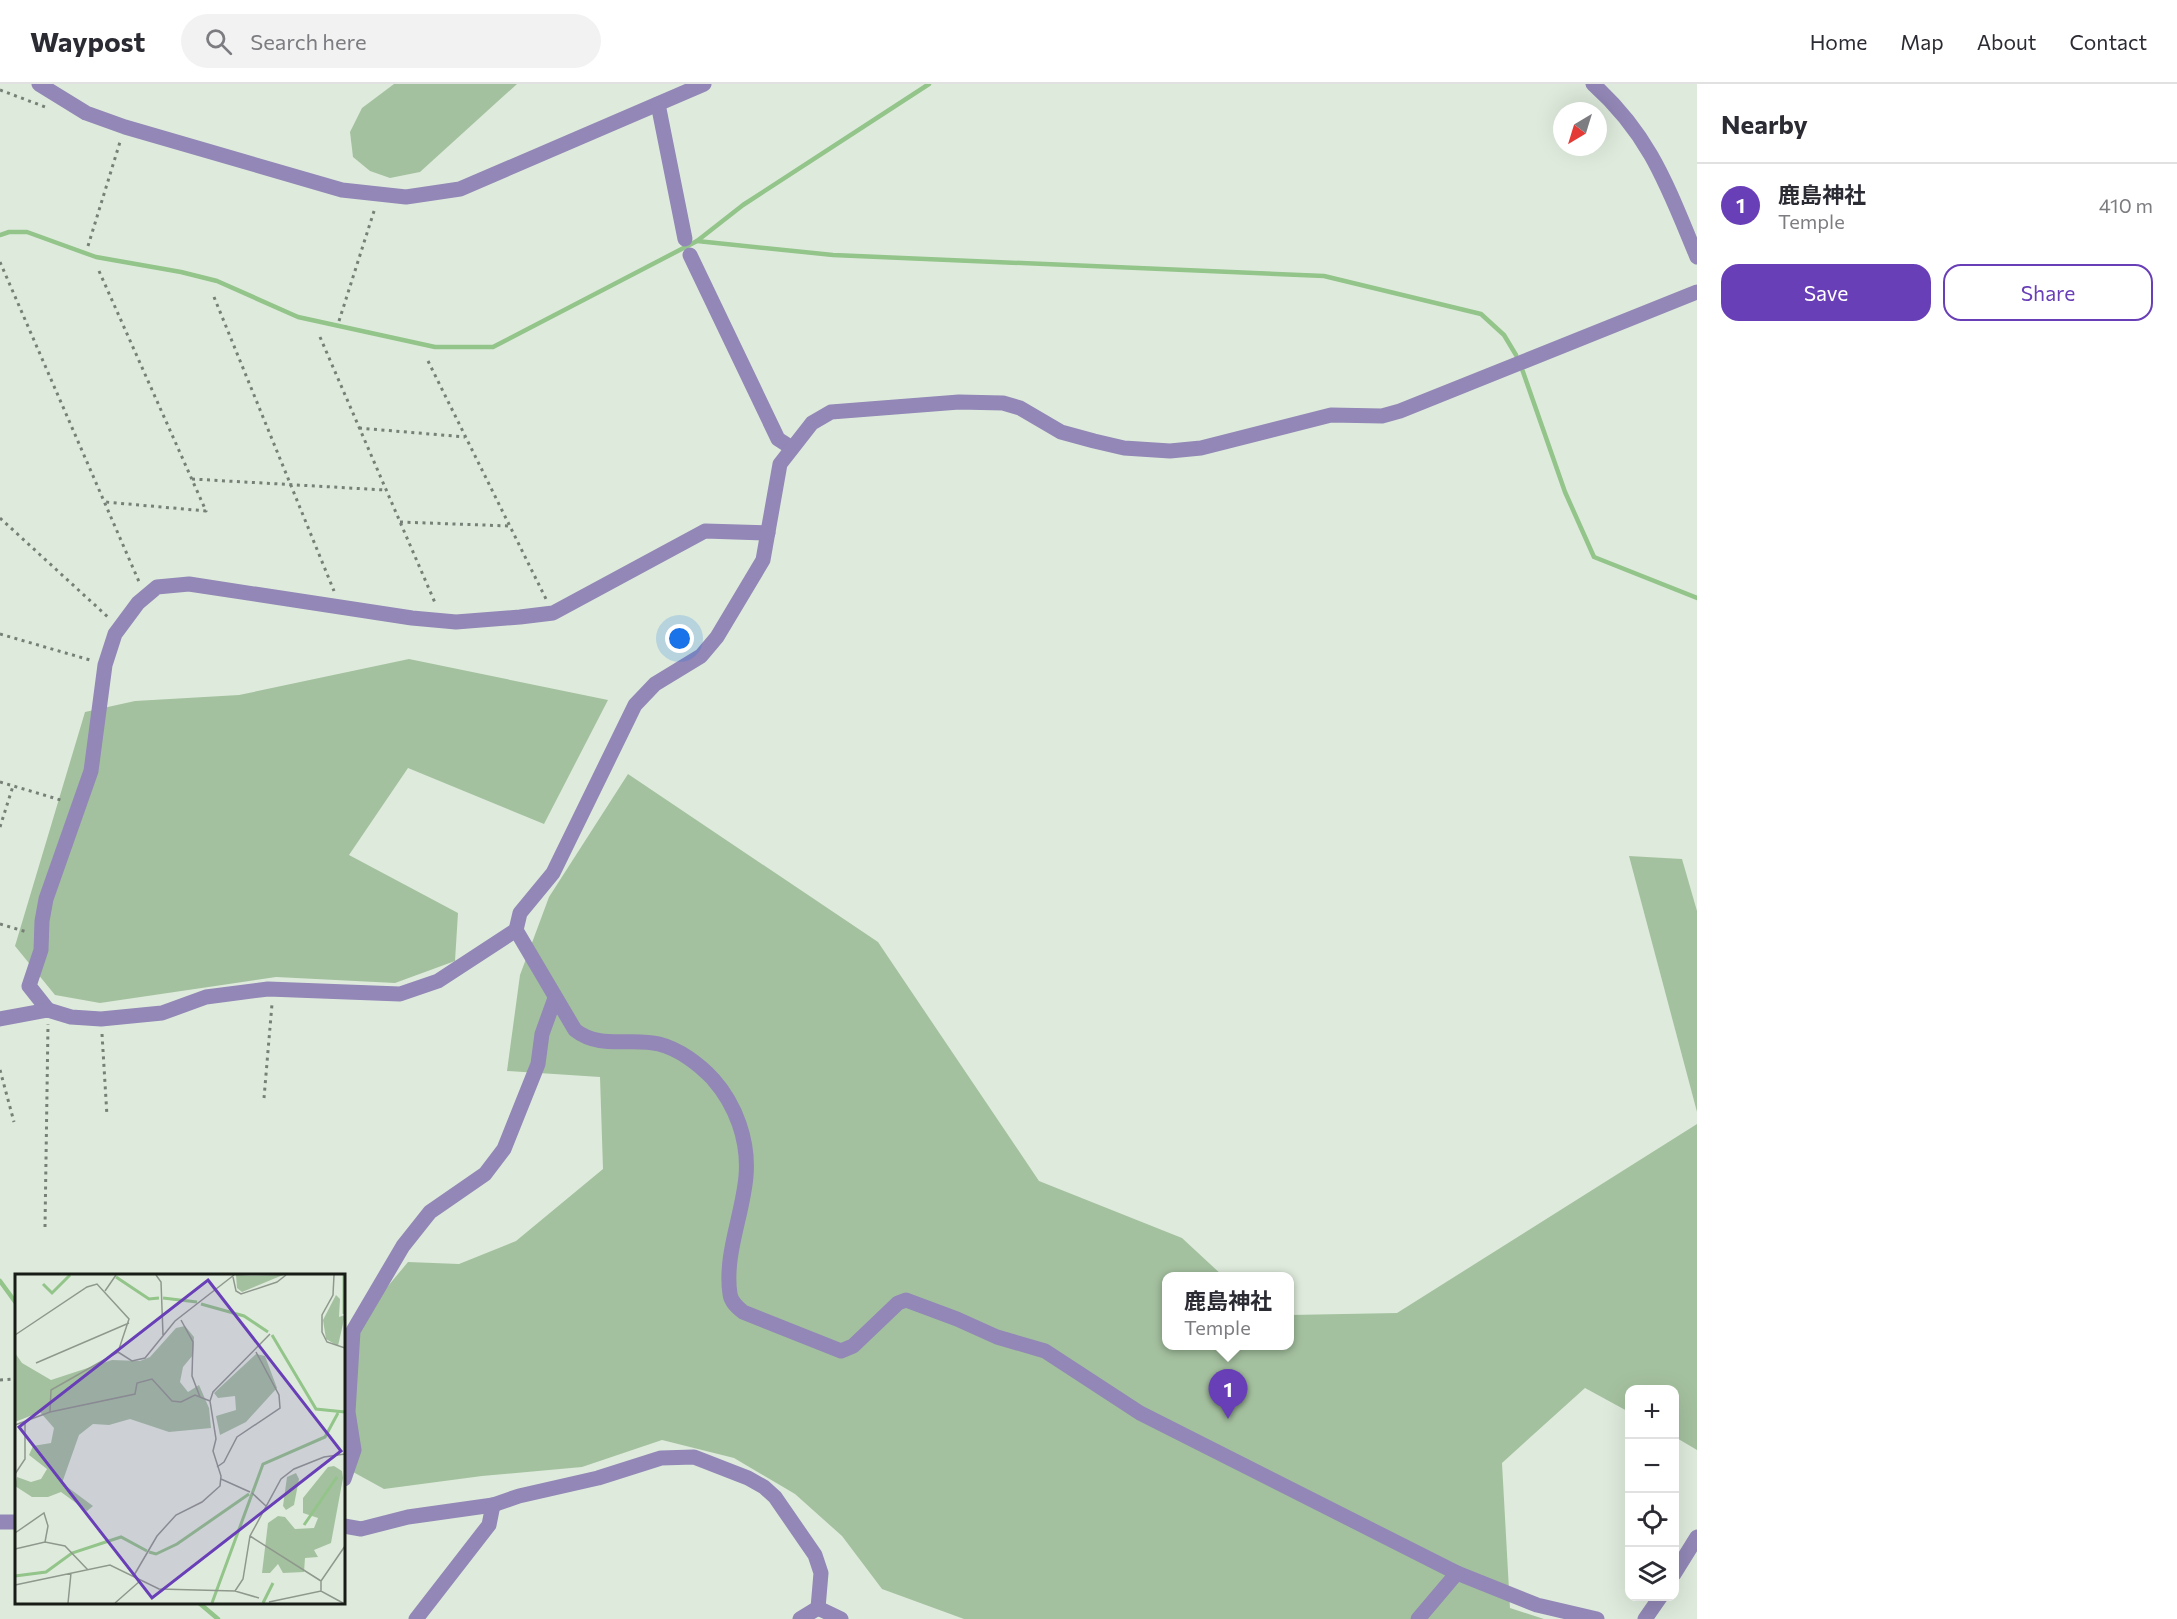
<!DOCTYPE html>
<html lang="en">
<head>
<meta charset="utf-8">
<style>
  :root { --surface:#fff; --page:#f2f2f3; --text:#2b2b33; --muted:#7c7c81; --line:#e1e1e2; --accent:#693fb7 }
  body { margin:0; font-family:Commissioner,"Noto Sans JP",sans-serif; background:var(--page); color:var(--text) }
  .controls { position:absolute; right:18px; bottom:18px; display:grid; overflow:hidden; border-radius:12px; box-shadow:0 6px 24px #0002 }
  .controls button { width:54px; height:54px; display:grid; place-items:center; padding:0; border:0; border-bottom:2px solid var(--line); background:var(--surface); color:var(--text); font:30px sans-serif }
  .compass { position:absolute; left:1553px; top:18px; width:54px; height:54px; border-radius:50%; background:var(--surface); box-shadow:0 6px 24px #0002; rotate:218deg }
  .you { position:absolute; left:680px; top:555px; width:21px; height:21px; margin:-15px; border:4px solid #fff; border-radius:50%; background:#1a73e8; box-shadow:0 0 0 9px #1a73e833 }
  .badge { display:grid; place-items:center; width:39px; height:39px; border-radius:50%; background:var(--accent); color:#fff; font-size:20px; font-weight:700 }
  .pin { position:absolute; translate:-50% -50px; filter:drop-shadow(0 2px 3px #0008) }
  .pin::after { content:''; position:absolute; top:32px; width:21px; height:18px; background:inherit; clip-path:polygon(0 0,100% 0,50% 100%) }
  .popup { position:absolute; left:1162px; top:1188px; width:132px; height:78px; box-sizing:border-box; display:grid; place-content:center; border-radius:12px; background:var(--surface); filter:drop-shadow(0 2px 4px #0005); font-size:20px; white-space:nowrap; color:var(--muted) }
  .popup b { font-size:22px; color:var(--text) }
  .popup::after { content:''; position:absolute; left:50%; top:100%; margin-left:-12px; border:12px solid transparent; border-top-color:var(--surface) }
  .list { margin:0; padding:0; list-style:none }
  h2 { display:flex; justify-content:space-between; align-items:center; height:78px; margin:0; padding:0 24px; font-size:26px }
  h2 small { font-size:20px; font-weight:400; color:var(--muted) }
  .list li { display:grid; grid-template-columns:39px 1fr auto; gap:18px; align-items:center; box-sizing:border-box; height:84px; padding:0 24px; border-top:2px solid var(--line) }
  .list b { display:block; font-size:22px; white-space:nowrap }
  .list p { margin:0; font-size:20px; white-space:nowrap; color:var(--muted) }
  .list em { font-size:20px; font-style:normal; color:var(--muted) }
  .actions { display:flex; gap:12px; padding:18px 24px }
  .actions a { flex:1; padding:14px 0; border:2px solid var(--accent); border-radius:18px; text-align:center; font-size:21px; color:var(--accent) }
  .actions .main { background:var(--accent); color:#fff }
  .icon { flex:none; width:33px; height:33px; fill:none; stroke:currentColor; stroke-width:2; stroke-linecap:round; stroke-linejoin:round }
  .map { position:relative; flex:none; width:1697px; height:1535px; overflow:hidden }
  header { display:flex; align-items:center; gap:36px; box-sizing:border-box; height:84px; padding:0 30px; background:var(--surface); border-bottom:2px solid var(--line) }
  header strong { font-size:28px }
  nav { display:flex; gap:33px; margin-inline-start:auto; font-size:21px }
  .search { width:420px; height:54px; background:var(--page); display:flex; align-items:center; gap:15px; box-sizing:border-box; padding:0 21px; border-radius:33px; color:var(--muted); font-size:22px }
  main { display:flex }
  aside { flex:1; background:var(--surface) }
  .map>svg:first-child { display:block }
  .green { fill:#a4c19f }
  .lines { fill:none; stroke-linecap:round; stroke-linejoin:round }
  .stream { stroke:#93c48a; stroke-width:4.5 }
  .path { stroke:#778076; stroke-width:3; stroke-dasharray:3 4.5; stroke-linecap:butt }
  .minor { stroke:#9287b6; stroke-width:15 }
  .inset-river { fill:none; stroke:#93c48a; stroke-width:3 }
  .inset-road { fill:none; stroke:#8f988d; stroke-width:1.5 }
  .view { fill:#693fb7; fill-opacity:0.15; stroke:#693fb7; stroke-width:3 }
  .inset-edge { fill:none; stroke:#181c17; stroke-width:3 }
</style>
</head>
<body>
<header>
<strong>Waypost</strong>
<div class="search"><svg class="icon" aria-label="search" viewBox="0 0 24 24"><circle cx="10" cy="10" r="6"/><path d="M15 15l6 6"/></svg>Search here</div>
<nav><a>Home</a><a>Map</a><a>About</a><a>Contact</a></nav>
</header>
<main>
<div class="map">
<svg width="1697" height="1535" viewBox="0 0 1697 1535">
  <rect width="100%" height="100%" fill="#deebdc"/>
  <g class="green">
    <polygon points="394,0 517,0 420,88 390,94 370,87 353,73 350,48 362,24"/>
    <polygon points="409,575 608,616 544,740 408,684 349,771 458,829 455,877 395,899 276,893 100,919 55,911 15,862 85,628 135,617 239,611"/>
    <polygon points="628,690 878,858 1039,1097 1182,1154 1223,1192 1166,1192 1166,1262 1290,1262 1290,1231 1397,1229 1697,1040 1697,1366 1675,1353 1674,1306 1630,1306 1629,1328 1585,1304 1502,1379 1510,1524 1544,1535 964,1535 882,1505 842,1452 795,1410 734,1374 662,1356 582,1383 482,1392 384,1405 344,1383 344,1255 408,1178 459,1180 516,1157 603,1085 600,993 507,987 520,891 549,813"/>
    <polygon points="1629,772 1682,775 1697,827 1697,1028"/>
  </g>
  <g class="lines">
    <g class="stream">
      <polyline points="0,151 9,148 27,148 96,173 181,188 217,197 298,233 435,263 493,263 697,157 743,121 929,0"/>
      <polyline points="697,157 833,171 1324,192 1481,230 1504,251 1516,271"/>
      <polyline points="1522,285 1565,408 1594,473 1697,514"/>
      <polyline points="0,1197 16,1219"/>
      <polyline points="198,1518 218,1535"/>
    </g>
    <g class="path">
      <polyline points="0,6 48,24"/>
      <polyline points="88,162 120,58"/>
      <polyline points="0,178 140,500"/>
      <polyline points="99,187 206,427 105,418"/>
      <polyline points="214,213 334,507"/>
      <polyline points="339,237 375,124"/>
      <polyline points="320,253 436,521"/>
      <polyline points="428,277 546,515"/>
      <polyline points="359,344 465,353"/>
      <polyline points="192,395 385,406"/>
      <polyline points="0,434 109,534"/>
      <polyline points="400,438 510,442"/>
      <polyline points="0,550 90,576"/>
      <polyline points="0,698 64,717"/>
      <polyline points="0,743 13,702"/>
      <polyline points="0,840 27,848"/>
      <polyline points="102,950 107,1032"/>
      <polyline points="0,986 14,1038"/>
      <polyline points="264,1014 272,920"/>
      <polyline points="45,1143 48,940"/>
      <polyline points="0,1296 16,1295"/>
    </g>
    <g class="minor">
      <polyline points="39,0 86,29 125,43 342,106 406,113 460,105 704,0"/>
      <path d="M1593,0c58,52 75,104 104,173"/>
      <polyline points="658,20 685,155"/>
      <polyline points="690,171 778,355 792,364"/>
      <path d="M516,846l59,100c25,20 56,7 84,14 20,5 40,20 54,35 23,26 36,62 33,97 -3,38 -22,79 -16,118 1,8 7,13 13,18l98,39 12,-5 45,-43 8,-3 51,19 40,18 48,14 95,62 317,160 80,32 60,14"/>
      <polyline points="48,926 29,902 41,866 42,837 46,815 91,687 105,581 115,550 138,519 157,503 189,500 412,534 456,538 520,533 553,529 705,447 768,449"/>
      <polyline points="0,935 48,926 71,933 101,935 162,929 206,913 268,905 400,910 438,897 516,846 520,829 553,789 635,621 655,600 701,572 717,553 763,476 780,380 812,339 831,328 959,318 1003,319 1020,324 1061,348 1094,357 1124,364 1170,367 1201,364 1331,331 1382,332 1400,327 1697,208"/>
      <polyline points="344,1395 354,1366 348,1328 353,1247 403,1162 430,1128 485,1090 504,1065 538,980 542,950 555,914"/>
      <polyline points="0,1438 16,1438"/>
      <polyline points="344,1442 361,1445 408,1433 493,1421 519,1412 598,1394 661,1374 694,1373 748,1394 764,1403 775,1413 815,1471 821,1489 818,1524"/>
      <polyline points="1674,1490 1697,1453"/>
      <polyline points="818,1524 841,1535"/>
      <polyline points="416,1535 489,1441 493,1421"/>
      <polyline points="800,1535 818,1524"/>
      <polyline points="1418,1535 1457,1489"/>
      <polyline points="1645,1535 1661,1512"/>
    </g>
  </g>
  <g transform="translate(15 1190)">
    <rect width="330" height="330" fill="#deebdc"/>
    <path d="M221,1l16,1 31,-1 -41,17 -5,-4zM321,21l4,4 -1,18 6,-2 -7,31 -12,-7 -3,-19zM170,52l9,11 -1,18 -10,12 -3,15 8,10 11,-7 10,23 2,20 -42,4 -39,-13 -21,6 -16,-1 -14,11 -17,48 31,23 -6,5 -26,-19 -13,5h-16l-17,-11 2,-9 14,5 10,-3 6,-10 -18,-14 4,-9 18,-3 3,-15 -14,-16 -25,10v-69l7,10 29,17 61,-20 28,1 10,-4 26,-29zM241,80l9,2 12,32 -31,34 -26,13 -4,-19 20,-6 -1,-14 -17,2 -4,-5zM319,192l8,5 1,7 -12,65 -17,7 4,7 -13,1 -1,14 -21,1 -5,-9 -8,9h-8l6,-50 10,-7 7,1 10,12 19,-1 4,-10 -15,-5v-15l25,-31zM281,199l3,6 -5,26 -8,5 -3,-4 4,-29z" fill="#a4c19f"/>
    <path class="inset-river" d="M101,3l33,22 10,-1M28,10l9,9 18,-18M148,24l34,4M186,30l43,12 24,16M329,40v-39M257,61l44,74 29,3M289,251l33,-48M134,278l7,2 21,-10 72,-50M0,302l31,-4 26,-19 49,-16 26,14M197,329l51,-139 62,-27 13,-24M248,329l10,-20"/>
    <path class="inset-road" d="M141,1l5,7 2,53M319,1l-1,20 -11,20v17l5,10 18,6M218,3l3,14 5,3 36,-12 9,-7M90,17l11,-16M166,46l12,22 -1,34 8,21M0,61l72,-48 10,-3 32,35 -11,33M103,78l14,9 13,-3 30,-37 59,-46M21,89l93,-40M35,138l1,-22 67,-38M0,151l35,-13 85,-18 2,-11 15,-4 20,22 9,1 14,-7 15,6M202,193l7,-5 13,-25 43,-29 -1,-13 -23,-43M0,200l10,-15v-38M206,205l29,13M237,219l14,13M0,259l29,-20 4,13 -3,16M235,262l71,45M0,275l30,-7 20,4 23,24M118,303l24,-41 19,-21 26,-13 18,-16 1,-10 -8,-25 3,-12 -6,-38 3,-9 57,-58M0,311l95,-20 49,24 76,2 24,7M220,317l8,-12 7,-43 31,-57 13,-10 30,-12 21,-3M306,317v-10l24,-35M254,328l52,-11 22,12M53,329l3,-30M100,329l25,-22"/>
    <path class="view" d="M193,6l133,171 -189,147 -133,-171z"/>
    <rect width="330" height="330" class="inset-edge"/>
  </g>
</svg>
<div class="controls">
<button>+</button>
<button>−</button>
<button><svg class="icon" aria-label="locate" viewBox="0 0 24 24"><circle cx="12" cy="12" r="6"/><path d="M12 2v4M12 18v4M2 12h4M18 12h4"/></svg></button>
<button><svg class="icon" aria-label="layers" viewBox="0 0 24 24"><path d="M12 4l9 5-9 5-9-5zM3 14l9 5 9-5"/></svg></button>
</div>
<svg class="compass" viewBox="-18 -18 36 36"><path d="M0-13l5 13h-10z" fill="#e53935"/><path d="M0 13l5-13h-10z" fill="#7c7c81"/></svg>
<div class="you"></div>
<div class="pin badge" style="left:1228px;top:1335px">1</div>
<div class="popup"><b>鹿島神社</b>Temple</div>
</div>
<aside>
<h2>Nearby<small></small></h2>
<ul class="list">
<li><span class="badge">1</span><div><b>鹿島神社</b><p>Temple</p></div><em>410 m</em></li>
</ul>
<div class="actions"><a class="main">Save</a><a>Share</a></div>
</aside>
</main>
</body>
</html>
